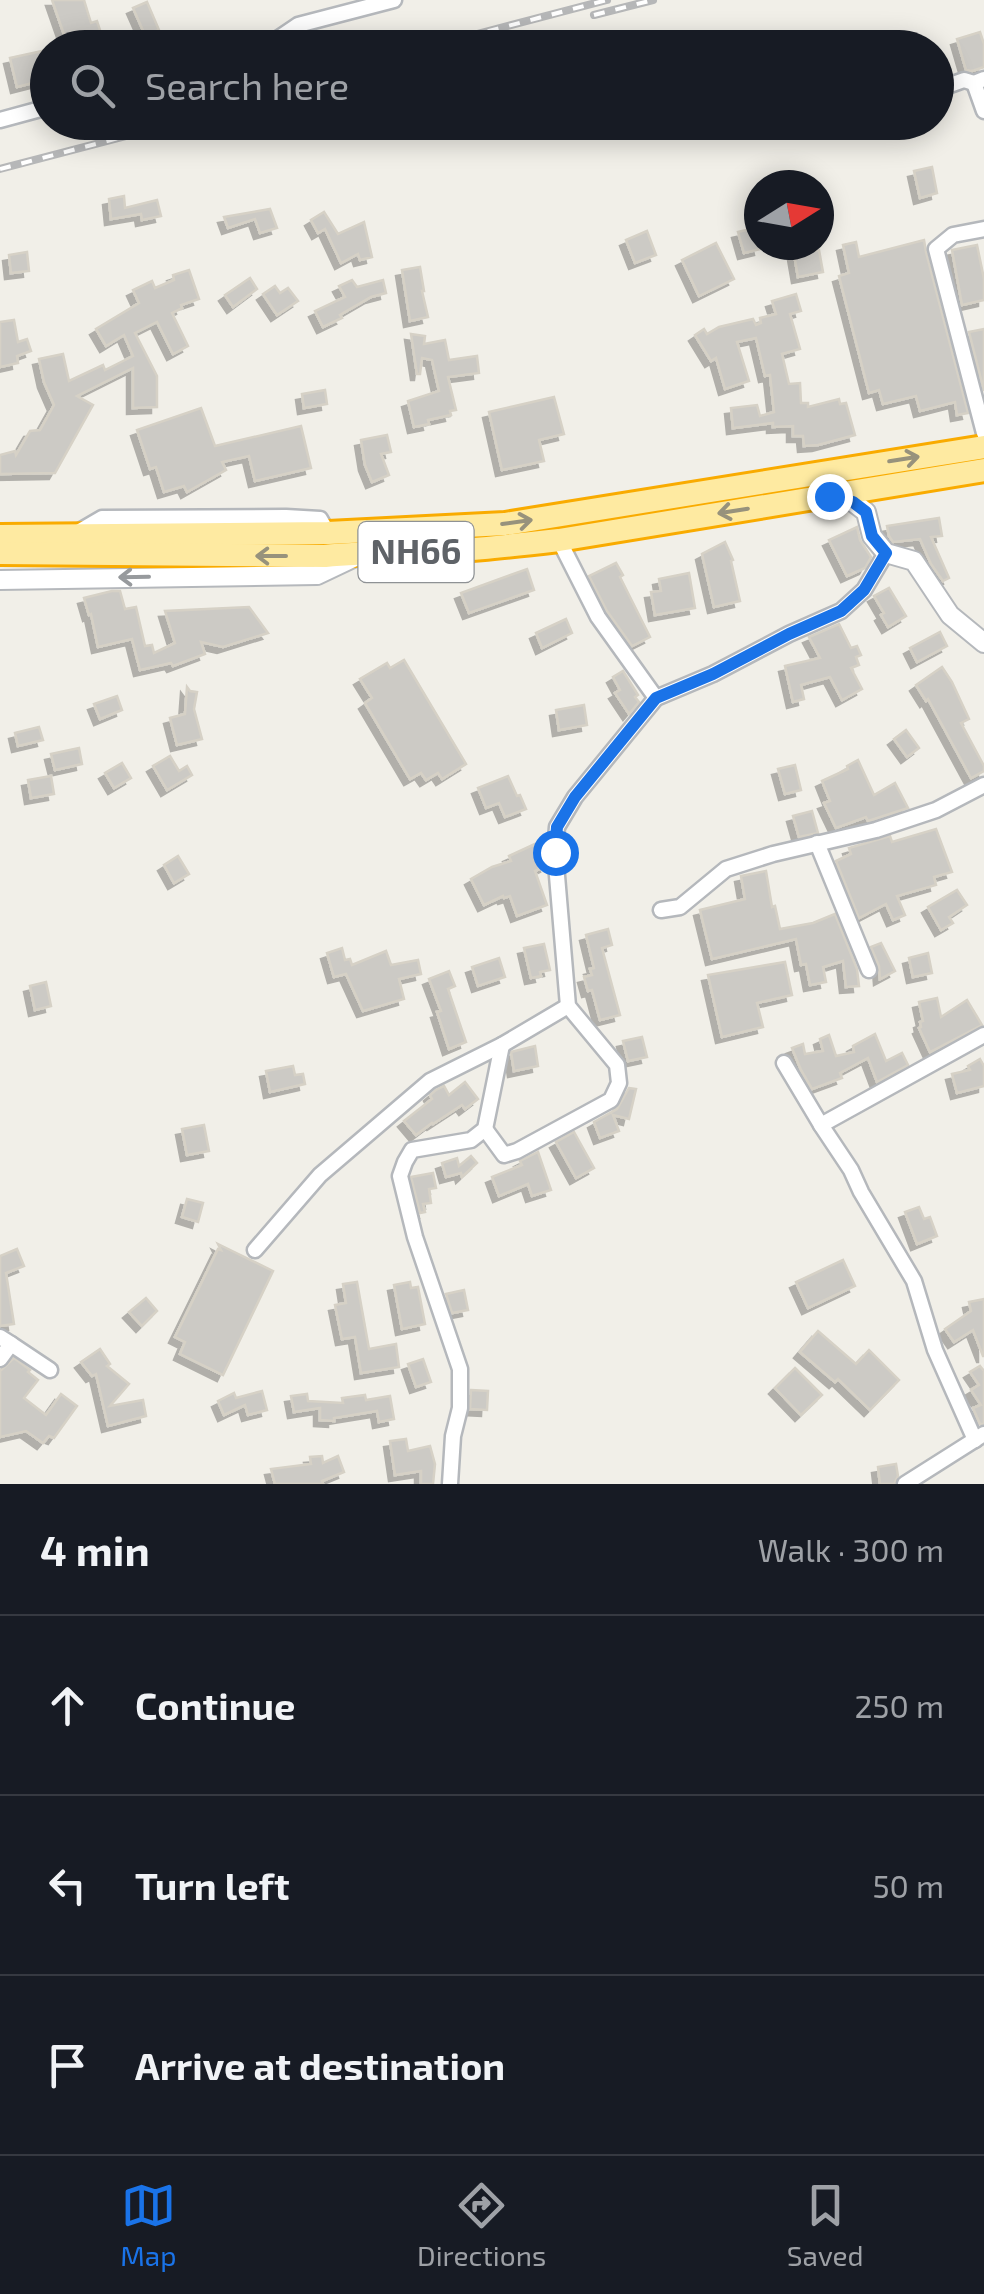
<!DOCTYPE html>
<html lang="en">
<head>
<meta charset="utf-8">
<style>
  :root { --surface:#171b24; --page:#242831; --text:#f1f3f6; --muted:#9ea1a6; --line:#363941; --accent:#1a73e8 }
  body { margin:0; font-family:"Exo 2",sans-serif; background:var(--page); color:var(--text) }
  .compass { position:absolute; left:744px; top:170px; width:90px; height:90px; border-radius:50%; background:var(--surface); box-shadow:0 5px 25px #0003; rotate:79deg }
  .stop { position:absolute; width:30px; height:30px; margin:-22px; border:8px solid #1a73e8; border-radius:50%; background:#fff }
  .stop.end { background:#1a73e8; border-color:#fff; box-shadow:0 2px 10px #0008 }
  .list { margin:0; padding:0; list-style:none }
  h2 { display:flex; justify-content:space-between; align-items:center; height:130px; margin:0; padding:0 40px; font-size:42px }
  h2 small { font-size:32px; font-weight:400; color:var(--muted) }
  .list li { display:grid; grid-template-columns:65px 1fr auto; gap:30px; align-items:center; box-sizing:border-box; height:180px; padding:0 40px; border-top:2px solid var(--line) }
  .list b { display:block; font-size:38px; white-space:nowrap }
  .list em { font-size:32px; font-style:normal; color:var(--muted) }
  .icon { flex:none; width:55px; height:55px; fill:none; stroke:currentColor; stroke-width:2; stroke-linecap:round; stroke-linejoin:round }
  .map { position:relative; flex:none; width:984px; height:1484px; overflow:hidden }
  .search { position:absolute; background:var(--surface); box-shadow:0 5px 25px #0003; left:30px; right:30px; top:30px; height:110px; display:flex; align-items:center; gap:25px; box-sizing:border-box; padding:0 35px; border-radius:55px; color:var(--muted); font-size:38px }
  .sheet { height:670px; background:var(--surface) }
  nav { display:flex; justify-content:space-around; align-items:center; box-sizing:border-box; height:140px; border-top:2px solid var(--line); background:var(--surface); font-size:28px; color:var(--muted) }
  nav a { display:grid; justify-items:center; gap:5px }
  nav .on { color:var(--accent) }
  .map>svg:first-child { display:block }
  .building { fill:#cccac5; stroke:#d6d1c6; stroke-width:2.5; filter:url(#shadow) }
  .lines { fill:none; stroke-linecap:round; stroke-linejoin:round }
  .minor-casing { stroke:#b5b8bc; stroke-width:19 }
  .tertiary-casing { stroke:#b5b8bc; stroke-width:22 }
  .trunk-casing { stroke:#f9ab00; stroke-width:28 }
  .minor { stroke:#fff; stroke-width:14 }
  .tertiary { stroke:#fff; stroke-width:18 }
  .trunk { stroke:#feeaa1; stroke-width:22 }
  .rail-casing { stroke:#b6b7b8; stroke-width:8 }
  .rail { stroke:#fff; stroke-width:4; stroke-dasharray:11; stroke-linecap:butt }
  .oneway { stroke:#97927c }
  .oneway2 { stroke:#979a9d }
  .route { stroke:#1a73e8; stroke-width:12 }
  .labels { text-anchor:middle; stroke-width:10; stroke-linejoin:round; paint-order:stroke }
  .shield { fill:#fff; stroke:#8f9295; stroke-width:2.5 }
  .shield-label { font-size:35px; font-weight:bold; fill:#5f6368 }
</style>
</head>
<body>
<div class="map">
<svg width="984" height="1484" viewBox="0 0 984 1484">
  <defs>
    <filter id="shadow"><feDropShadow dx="-6" dy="6" stdDeviation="0" flood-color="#0004"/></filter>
  </defs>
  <rect width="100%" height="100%" fill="#f1efe8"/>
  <g class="building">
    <polygon points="52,0 84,0 91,23 97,21 106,48 89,48 86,40 68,46"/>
    <polygon points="147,2 159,30 145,35 133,8"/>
    <polygon points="980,32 984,44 984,67 972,71 966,70 957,39"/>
    <polygon points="42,51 46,71 38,73 40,81 17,87 10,58"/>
    <polygon points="932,167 937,193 920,198 914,171"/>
    <polygon points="124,196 125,208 157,200 161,216 142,220 141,214 111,219 109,199"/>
    <polygon points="270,209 277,228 260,233 255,219 228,228 224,217"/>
    <polygon points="324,212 338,234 364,222 372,257 360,260 358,254 341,263 325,229 318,233 311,220"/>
    <polygon points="755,228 760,249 744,253 738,232"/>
    <polygon points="647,231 656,255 635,263 626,240"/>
    <polygon points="924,240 926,252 968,413 957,415 955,402 920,411 916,396 883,404 879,390 869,393 839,276 849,273 843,245 856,242 859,257"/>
    <polygon points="716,243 734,279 699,296 682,260"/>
    <polygon points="977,245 984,279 984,300 962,305 952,250"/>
    <polygon points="819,250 823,272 798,277 794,254"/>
    <polygon points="27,252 29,271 11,273 9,255"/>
    <polygon points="420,267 424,291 422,291 428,317 410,321 402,270"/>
    <polygon points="189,270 199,299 181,305 182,308 172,313 188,346 173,354 157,322 135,333 157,376 157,407 133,408 133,368 77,396 93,405 55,473 0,474 0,455 15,451 16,455 30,431 40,430 54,405 44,382 39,359 63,354 69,381 103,365 105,370 133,356 124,335 106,346 96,329 139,303 133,290 152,281 155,288 174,280 173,275"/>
    <polygon points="250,278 257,289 233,307 225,295"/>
    <polygon points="352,280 357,287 383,280 386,293 371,297 340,315 342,318 323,327 315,311 345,297 339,286"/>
    <polygon points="275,286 280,293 288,288 298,301 277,315 263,294"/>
    <polygon points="796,294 801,311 790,314 800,349 782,354 789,384 800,383 801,403 808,403 808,407 839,399 840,404 846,403 855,435 818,445 804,446 803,436 793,436 793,426 773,427 773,423 733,428 731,408 757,405 760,416 774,412 770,375 765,376 756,338 737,342 749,381 725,389 716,358 711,361 695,335 704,329 707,334 719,327 753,319 756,325 761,323 760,318 776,314 772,301"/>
    <polygon points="14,320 18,342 27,339 31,351 17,356 18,363 0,367 0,322"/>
    <polygon points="984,329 984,391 969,332"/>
    <polygon points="411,334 425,336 424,344 445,340 449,360 477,356 479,373 448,377 456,410 450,411 451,415 428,420 429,424 414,427 408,401 439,391 432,360 422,358 420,374 417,374"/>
    <polygon points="325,390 327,404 304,408 302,394"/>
    <polygon points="554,397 564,434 539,440 544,461 502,470 489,412"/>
    <polygon points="201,408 215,446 301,426 311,468 255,481 249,456 222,462 226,470 187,492 184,486 164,492 156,467 150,469 137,430"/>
    <polygon points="387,435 391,452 381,454 389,475 372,482 365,465 361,440"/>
    <polygon points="939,518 942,536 931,537 949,578 943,581 931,564 920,539 893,542 889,536 887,526"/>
    <polygon points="857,527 860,540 871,557 865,568 847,576 829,540"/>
    <polygon points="725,542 733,560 731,561 740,601 714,607 702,554"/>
    <polygon points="616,563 623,575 620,577 650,637 632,646 607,611 589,576"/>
    <polygon points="527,569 534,590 469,613 461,593"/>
    <polygon points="689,573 695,608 655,615 651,592 661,591 659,579"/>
    <polygon points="889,588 906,616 888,627 881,615 884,613 874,596"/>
    <polygon points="112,591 120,591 125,609 136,607 145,646 152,645 154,653 175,643 165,611 249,607 268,633 223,647 201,642 205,654 173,666 171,663 140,670 132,639 98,647 91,614 89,615 84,598"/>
    <polygon points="566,619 572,633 542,648 536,633"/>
    <polygon points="839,624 851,648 857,646 861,655 856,657 859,665 851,668 862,689 842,700 830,677 801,685 804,699 793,702 785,666 820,658 809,637"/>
    <polygon points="940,632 947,646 917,662 910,648"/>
    <polygon points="404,660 466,764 442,779 438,773 426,780 421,773 410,779 365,703 372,698 360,679 387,663 390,668"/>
    <polygon points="942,667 952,682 969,719 961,723 984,766 984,771 971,778 928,699 926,701 916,685"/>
    <polygon points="623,671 638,695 635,697 639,702 629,714 615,693 620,690 613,677"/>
    <polygon points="187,687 190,691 197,692 194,709 202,739 177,745 170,718 185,714"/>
    <polygon points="117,696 122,710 100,719 94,704"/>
    <polygon points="584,705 587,725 559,730 556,710"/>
    <polygon points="39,727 43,740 18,746 15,733"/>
    <polygon points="906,730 919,748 907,757 894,739"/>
    <polygon points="79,748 82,764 55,770 51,754"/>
    <polygon points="170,756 179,771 187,766 192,775 167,790 153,766"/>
    <polygon points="858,760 874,795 895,783 908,808 868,821 866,817 836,828 824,803 830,801 822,781 848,769 847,766"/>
    <polygon points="122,763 131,778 114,788 105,773"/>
    <polygon points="795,765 801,790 785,794 778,769"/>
    <polygon points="51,776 54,794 31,798 28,780"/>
    <polygon points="508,776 517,796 520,795 526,809 505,817 499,803 486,808 478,788"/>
    <polygon points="812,811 818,833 799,837 793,816"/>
    <polygon points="936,829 952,872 934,877 936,885 897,896 905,915 893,920 886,904 859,918 836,861 851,854 849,848 890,836 892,842"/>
    <polygon points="535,844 546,866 535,871 547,905 517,916 510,896 504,898 503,896 484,905 471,879 492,867 511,861 509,856"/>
    <polygon points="178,856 189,874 174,883 164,865"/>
    <polygon points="766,871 772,907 775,906 780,929 813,923 835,914 857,969 859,986 846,987 843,961 823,967 826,982 810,985 806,964 801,965 796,939 712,959 700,910 745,899 741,876"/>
    <polygon points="957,890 967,905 949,917 953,923 941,930 928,907"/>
    <polygon points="608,929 612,945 602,948 620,1015 600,1020 592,990 588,991 584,977 592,975 590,969 594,968 586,935"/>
    <polygon points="881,943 895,971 880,979 879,966 871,947"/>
    <polygon points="544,944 550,970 540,972 541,976 531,978 524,948"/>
    <polygon points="342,948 345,960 350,959 352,965 386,951 391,965 418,960 421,974 399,979 404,999 363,1011 346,974 334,977 327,953"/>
    <polygon points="928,953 932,973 913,977 909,958"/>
    <polygon points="499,958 505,977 478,986 472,967"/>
    <polygon points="785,962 792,995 757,1003 763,1027 722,1037 708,975"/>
    <polygon points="449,971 455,986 448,989 466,1042 449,1049 437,1012 441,1011 429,979"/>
    <polygon points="46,982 51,1006 35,1010 30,986"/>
    <polygon points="937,998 941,1017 967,1000 982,1025 930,1052 919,1028 921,1027 920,1022 923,1021 919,1002"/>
    <polygon points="875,1034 886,1061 902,1053 908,1065 877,1082 868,1058 840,1073 842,1078 812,1089 801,1070 792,1048 803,1044 805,1054 823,1051 820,1039 829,1035 836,1056 854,1052 853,1046"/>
    <polygon points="642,1037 647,1057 628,1061 623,1041"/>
    <polygon points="535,1046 538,1066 514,1071 511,1052"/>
    <polygon points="980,1059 984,1066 984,1086 957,1093 952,1074 970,1070 968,1066"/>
    <polygon points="293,1066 295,1075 303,1074 305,1084 270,1092 266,1071"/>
    <polygon points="465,1082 478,1099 465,1109 462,1105 433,1124 432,1123 416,1135 404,1121 432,1099 430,1095 436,1090 444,1086 449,1095"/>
    <polygon points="629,1088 636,1089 629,1119 613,1115 619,1131 600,1138 594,1122 617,1109"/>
    <polygon points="204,1125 209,1151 187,1155 182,1129"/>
    <polygon points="574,1132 594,1168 576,1178 556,1142"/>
    <polygon points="538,1152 551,1190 532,1196 528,1184 499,1196 492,1177 522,1165 520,1161"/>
    <polygon points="471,1156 477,1163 462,1177 461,1173 446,1177 442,1163 457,1158 459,1166"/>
    <polygon points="433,1173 436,1188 429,1189 431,1203 423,1204 425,1212 420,1213 411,1177"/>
    <polygon points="187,1199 203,1203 198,1222 182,1217"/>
    <polygon points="919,1207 924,1219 930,1217 937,1236 917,1244 905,1212"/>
    <polygon points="218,1244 273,1271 223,1375 180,1354 185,1342 175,1337 218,1249 221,1250"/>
    <polygon points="17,1249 24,1266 6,1273 14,1324 0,1326 0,1256"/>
    <polygon points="843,1260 855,1286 808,1308 796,1282"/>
    <polygon points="357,1282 369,1349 396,1344 399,1367 361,1373 355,1337 342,1339 335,1305 346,1303 343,1284"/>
    <polygon points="410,1282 411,1288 418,1287 425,1324 402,1329 394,1285"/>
    <polygon points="464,1290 468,1310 452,1313 446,1294"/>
    <polygon points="146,1298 157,1311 142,1326 129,1312"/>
    <polygon points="984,1299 984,1356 983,1356 973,1330 954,1342 945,1329 971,1311 969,1302"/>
    <polygon points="818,1331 856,1364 869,1350 899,1380 870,1410 838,1379 835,1382 800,1352"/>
    <polygon points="100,1349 110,1364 107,1366 129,1384 110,1406 143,1400 146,1416 108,1426 96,1374 92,1376 81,1362"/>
    <polygon points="14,1358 30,1370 28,1372 38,1380 24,1398 46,1415 61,1394 77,1406 54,1438 49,1436 43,1443 26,1431 0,1437 0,1371"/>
    <polygon points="423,1359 431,1382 416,1387 408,1364"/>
    <polygon points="980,1366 984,1371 984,1424 980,1424 973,1408 981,1405 971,1390 979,1385 970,1372"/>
    <polygon points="795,1368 822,1395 801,1415 775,1388"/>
    <polygon points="471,1390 488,1391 487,1410 470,1409"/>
    <polygon points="262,1391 267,1410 248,1415 245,1405 224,1415 218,1401 234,1393 236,1398"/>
    <polygon points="307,1394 308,1401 343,1403 342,1398 365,1395 366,1400 390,1396 394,1419 379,1422 377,1411 334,1418 334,1421 320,1420 320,1408 294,1412 291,1396"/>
    <polygon points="406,1439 408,1451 430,1446 435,1464 433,1484 421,1484 421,1471 395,1475 390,1441"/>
    <polygon points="322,1456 323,1463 338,1456 344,1472 322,1481 323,1484 275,1484 271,1469 311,1464 310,1457"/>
    <polygon points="896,1464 898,1476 894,1484 880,1484 878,1467"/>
  </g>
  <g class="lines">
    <g class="minor-casing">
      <g id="minor">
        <polyline points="264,48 298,25 394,0"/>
        <polyline points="974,83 984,111"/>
        <polyline points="936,90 964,80 974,83 984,79"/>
        <polyline points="0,120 48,107"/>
        <polyline points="984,229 953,235 936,249 984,433"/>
        <polyline points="78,532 102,518 286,517 320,519 328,533"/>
        <polyline points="559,540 598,617 656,698"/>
        <polyline points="817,843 869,970"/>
        <polyline points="661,910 680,907 726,869 773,854 876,830 936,810 984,785"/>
        <polyline points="784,1063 821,1125 851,1170 861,1192 914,1281 935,1350 975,1440"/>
        <polyline points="821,1125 984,1035"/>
        <polyline points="485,1129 504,1155 517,1151 611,1100 619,1083 617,1065 568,1006 555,852 557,827 575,797 656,698 713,674 789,634 841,611 864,590 886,553"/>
        <polyline points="255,1250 320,1175 430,1081 502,1045 568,1006"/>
        <polyline points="0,1337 11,1344 0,1359"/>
        <polyline points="11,1344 50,1370"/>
        <polyline points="450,1484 453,1436 460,1408 460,1369 415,1237 400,1176 405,1162 412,1150 471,1140 485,1129 502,1045"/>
        <polyline points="905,1484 984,1434"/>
      </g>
    </g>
    <g class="tertiary-casing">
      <g id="tertiary">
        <polyline points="835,497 853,502 866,512 872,536 886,553 914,561 950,615 984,643"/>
        <polyline points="0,580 317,575 357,556"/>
      </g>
    </g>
    <g class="trunk-casing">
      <g id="trunk">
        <polyline points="0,536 328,533 505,524 984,447"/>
        <path d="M0,553l325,3c26,-3 52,-3 78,-3 52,-1 104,-7 156,-13l425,-70"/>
      </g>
    </g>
    <use href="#minor" class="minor"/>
    <use href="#tertiary" class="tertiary"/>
    <use href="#trunk" class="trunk"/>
    <g class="rail-casing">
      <g id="rail">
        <polyline points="594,15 653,0"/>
        <polyline points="424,48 607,0"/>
        <polyline points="0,169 180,122"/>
      </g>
    </g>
    <use href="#rail" class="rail"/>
  </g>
  <defs><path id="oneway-shaft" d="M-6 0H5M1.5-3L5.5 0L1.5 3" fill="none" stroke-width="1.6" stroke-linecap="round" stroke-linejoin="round" transform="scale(2.5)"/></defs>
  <g class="oneway">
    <use href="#oneway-shaft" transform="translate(904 459) rotate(-9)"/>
    <use href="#oneway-shaft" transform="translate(733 511) rotate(171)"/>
    <use href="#oneway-shaft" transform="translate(517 522) rotate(-8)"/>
    <use href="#oneway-shaft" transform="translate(271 556) rotate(-180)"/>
  </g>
  <use class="oneway2" href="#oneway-shaft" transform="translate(134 577) rotate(179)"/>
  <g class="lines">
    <polyline class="route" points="555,852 557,827 575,797 656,698 713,674 789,634 841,611 864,590 886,553 872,536 866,512 853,502 829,496"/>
  </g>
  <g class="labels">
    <rect class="shield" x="358.5" y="522" width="115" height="60" rx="8"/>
    <g class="shield-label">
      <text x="416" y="564">NH66</text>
    </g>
  </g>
</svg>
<svg class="compass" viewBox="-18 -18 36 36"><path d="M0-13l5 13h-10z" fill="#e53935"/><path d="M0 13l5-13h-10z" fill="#9ea1a6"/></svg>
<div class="stop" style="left:555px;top:852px"></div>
<div class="stop end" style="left:829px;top:496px"></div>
<div class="search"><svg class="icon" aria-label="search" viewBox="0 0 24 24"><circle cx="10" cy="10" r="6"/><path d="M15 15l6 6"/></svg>Search here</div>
</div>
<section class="sheet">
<h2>4 min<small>Walk · 300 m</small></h2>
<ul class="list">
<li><svg class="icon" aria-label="ahead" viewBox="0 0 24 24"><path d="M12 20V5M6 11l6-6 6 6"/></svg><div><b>Continue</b></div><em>250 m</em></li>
<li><svg class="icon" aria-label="left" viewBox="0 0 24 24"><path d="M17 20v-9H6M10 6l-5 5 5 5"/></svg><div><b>Turn left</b></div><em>50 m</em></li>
<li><svg class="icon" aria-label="arrive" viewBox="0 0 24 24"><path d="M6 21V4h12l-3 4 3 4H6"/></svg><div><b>Arrive at destination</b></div></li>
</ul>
</section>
<nav>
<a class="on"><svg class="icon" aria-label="map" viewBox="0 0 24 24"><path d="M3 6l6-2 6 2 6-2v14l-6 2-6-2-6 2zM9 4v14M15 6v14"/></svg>Map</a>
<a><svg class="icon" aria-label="directions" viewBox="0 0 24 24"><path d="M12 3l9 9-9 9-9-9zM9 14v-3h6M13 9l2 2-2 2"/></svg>Directions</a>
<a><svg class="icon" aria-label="saved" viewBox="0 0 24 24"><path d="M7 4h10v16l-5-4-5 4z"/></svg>Saved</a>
</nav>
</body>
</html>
